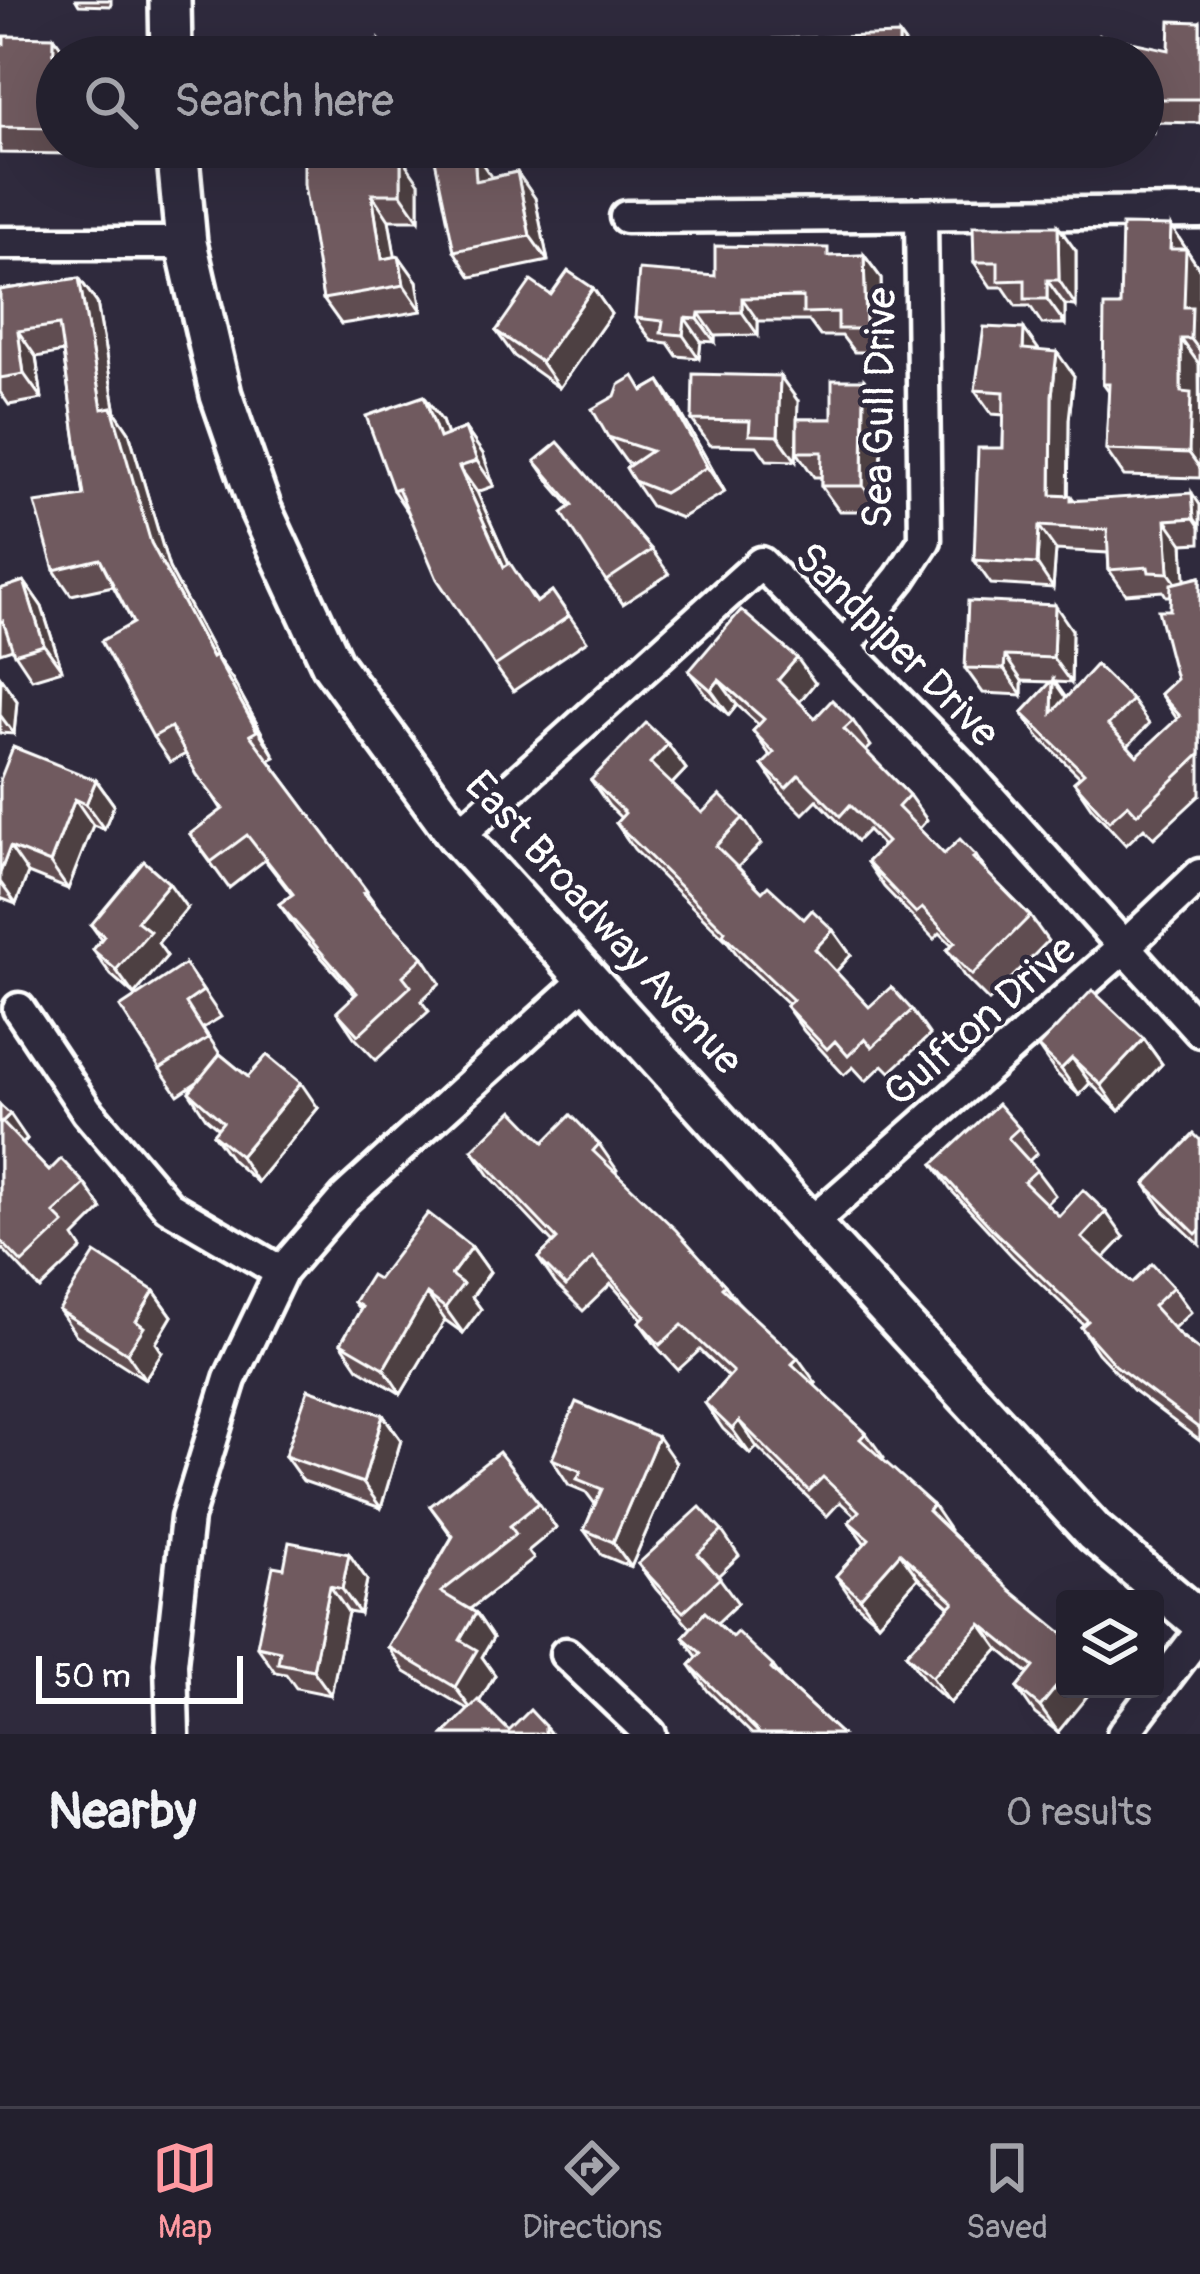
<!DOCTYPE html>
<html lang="en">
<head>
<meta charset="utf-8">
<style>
  :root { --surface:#23202e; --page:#2b2836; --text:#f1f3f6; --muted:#a3a3aa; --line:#403e4a; --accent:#ff9aa2 }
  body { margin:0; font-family:Pangolin,sans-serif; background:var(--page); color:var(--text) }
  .controls { position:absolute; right:36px; bottom:36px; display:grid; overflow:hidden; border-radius:12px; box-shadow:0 12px 48px #0002 }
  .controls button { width:108px; height:108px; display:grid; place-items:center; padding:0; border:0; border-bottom:3px solid var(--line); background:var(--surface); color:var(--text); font:60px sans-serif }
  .scale { position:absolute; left:36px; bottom:30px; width:207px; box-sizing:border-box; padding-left:12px; border:6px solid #fff; border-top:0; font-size:33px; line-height:42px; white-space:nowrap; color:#fff; -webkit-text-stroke:9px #2f2a3d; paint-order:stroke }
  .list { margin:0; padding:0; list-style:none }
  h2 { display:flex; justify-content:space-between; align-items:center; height:156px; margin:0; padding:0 48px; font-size:51px }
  h2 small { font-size:39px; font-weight:400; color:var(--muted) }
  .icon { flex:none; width:66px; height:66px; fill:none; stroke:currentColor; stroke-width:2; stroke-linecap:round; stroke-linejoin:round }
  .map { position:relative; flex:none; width:1200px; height:1734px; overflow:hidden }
  .search { position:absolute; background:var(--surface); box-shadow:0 12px 48px #0002; left:36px; right:36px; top:36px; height:132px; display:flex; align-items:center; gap:30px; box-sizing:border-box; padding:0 42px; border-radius:66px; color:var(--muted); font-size:45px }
  .sheet { height:372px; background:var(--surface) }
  nav { display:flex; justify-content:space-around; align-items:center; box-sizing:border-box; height:168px; border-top:3px solid var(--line); background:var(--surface); font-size:33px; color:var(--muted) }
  nav a { display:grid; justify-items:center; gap:6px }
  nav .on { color:var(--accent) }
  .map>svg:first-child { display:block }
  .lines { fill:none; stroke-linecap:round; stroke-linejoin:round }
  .minor-casing { stroke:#fff; stroke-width:39 }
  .tertiary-casing { stroke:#fff; stroke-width:48 }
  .minor { stroke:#2f2a3d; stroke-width:30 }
  .tertiary { stroke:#2f2a3d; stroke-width:39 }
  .wall { fill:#604d51; stroke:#fff; stroke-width:3 }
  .shaded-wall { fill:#4e3f42; stroke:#fff; stroke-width:3 }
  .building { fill:#705a5e; stroke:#fff; stroke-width:3 }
  .labels { text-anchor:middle; stroke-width:9; stroke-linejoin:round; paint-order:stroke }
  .street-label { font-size:42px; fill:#fff; stroke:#2f2a3d }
</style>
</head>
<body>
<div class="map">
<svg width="1200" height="1734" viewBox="0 0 1200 1734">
  <rect width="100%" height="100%" fill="#2f2a3d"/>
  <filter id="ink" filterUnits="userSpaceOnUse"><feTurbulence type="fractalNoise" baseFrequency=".00833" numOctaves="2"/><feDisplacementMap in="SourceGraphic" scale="24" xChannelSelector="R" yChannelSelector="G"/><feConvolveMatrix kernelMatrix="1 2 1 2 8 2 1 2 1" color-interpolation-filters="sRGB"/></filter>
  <g filter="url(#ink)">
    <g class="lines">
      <g class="minor-casing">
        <g id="minor">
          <polyline points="626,217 1200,212"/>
          <polyline points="0,243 186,243"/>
          <polyline points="845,646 900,578 925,540 921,217"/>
          <polyline points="458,836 761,563 963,768 1200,1031"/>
          <polyline points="19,1009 87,1111 168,1206 281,1272"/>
          <polyline points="810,1224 1123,948 1200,875"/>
          <polyline points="566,1654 650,1734"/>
          <polyline points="173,1734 171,1663 187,1518 230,1379 281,1272 345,1198 588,978"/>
          <polyline points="1123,1734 1200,1633"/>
        </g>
      </g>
      <g class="tertiary-casing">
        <g id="tertiary">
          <polyline points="170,0 171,57"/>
          <polyline points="177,147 186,243 221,395 261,510 332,664 458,836 810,1224 1094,1532 1200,1621"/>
        </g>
      </g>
      <use href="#minor" class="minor"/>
      <use href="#tertiary" class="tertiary"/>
    </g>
    <g class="wall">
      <polygon points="76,0 111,0 111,6 79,5"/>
      <polygon points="1200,22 1200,123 1154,122 1153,131 1143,129 1143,57 773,52 899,35 909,49 1096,52 1169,50"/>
      <polygon points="54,37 68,57 57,57 57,147 70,147 70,154 0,153 0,44"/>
      <polygon points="304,147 376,147 376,157 419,183 419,220 389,220 395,257 417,281 422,311 341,324 323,299"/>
      <polygon points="517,172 535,198 548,261 471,277 454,251 492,177"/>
      <polygon points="1171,226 1200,270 1200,478 1124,476 1106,450 1109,392 1103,384 1120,306"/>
      <polygon points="1076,251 1076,306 1065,305 1065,324 1042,324 1030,306 1016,306 1003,287 991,287 974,262"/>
      <polygon points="864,255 881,278 882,352 854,352 842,336 820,336 809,321 758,321 758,335 715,336 715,342 701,341 699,358 677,356 668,343 652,341 635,318 715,276 834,256"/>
      <polygon points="79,278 97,303 116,413 129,432 169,568 216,656 233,680 275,757 269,760 384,916 423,957 440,983 421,1001 429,1011 376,1060 354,1037 337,1012 355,995 297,930 279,904 292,895 265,860 229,888 190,834 222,810 186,754 170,762 153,737 133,623 113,586 71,595 54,570 84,496 63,352 36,357 42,399 9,405 0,392 0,290"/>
      <polygon points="593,288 611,314 559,388 514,356 496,331 551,295"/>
      <polygon points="1024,329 1038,350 1074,376 1069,419 1068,496 1071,496 1074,500 1200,505 1200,543 1183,544 1185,581 1200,577 1200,795 1154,838 1144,828 1126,845 1091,807 1074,782 1080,777 1039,737 1022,713 1051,682 1022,681 1022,695 983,693 965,668 1072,630 1071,683 1055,682 1066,698 1132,700 1149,724 1128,746 1137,756 1177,719 1160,694 1176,679 1170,610 1171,596 1166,596 1163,591 1126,594 1109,570 1108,553 1056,550 1053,588 991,584 974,560 1003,448 1004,415 992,414 975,390"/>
      <polygon points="864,380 882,405 881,511 839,511 821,486 821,477 814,477 797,452 797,437 796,461 767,460 757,446 710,445 692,420 798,401 797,419 832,419"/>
      <polygon points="660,381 677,406 725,492 681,518 651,506 634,481 632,464 626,462 608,437 644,390"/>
      <polygon points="442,421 447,435 465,428 483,454 494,486 477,492 509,564 537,602 552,591 587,641 513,691 495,666 409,514 393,490"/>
      <polygon points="535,461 652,550 669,574 623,604 606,581 571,507 552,485"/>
      <polygon points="24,581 42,607 62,670 32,679 12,649 0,653 0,589"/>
      <polygon points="689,671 815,683 799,702 815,718 853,721 871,746 866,751 909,795 927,820 919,829 944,854 976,856 989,875 1030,916 1048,941 989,1001 964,976 947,950 952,945 940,933 934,939 884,887 867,862 883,846 868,830 857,841 817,800 803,814 780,791 762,765 771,757 753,731 759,725 737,705 729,715 707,696"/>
      <polygon points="0,677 17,701 14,734 0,733"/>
      <polygon points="668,744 686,769 672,784 702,813 743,818 761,844 738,867 762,892 804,919 851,955 836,972 869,1007 912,1010 930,1035 890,1072 883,1065 866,1081 853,1067 844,1075 804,1031 786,1006 788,1004 741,960 728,942 634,849 616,823 621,818 609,806 591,780"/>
      <polygon points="0,780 96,780 114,805 104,829 93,825 68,889 28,873 16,904 0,898"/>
      <polygon points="187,908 158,943 167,956 134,995 111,975 93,950 101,939 91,925"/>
      <polygon points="185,964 221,1017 203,1028 220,1054 248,1077 318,1108 257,1182 231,1159 213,1134 218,1128 206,1118 189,1092 197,1082 178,1095 160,1069"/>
      <polygon points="1144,1039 1162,1064 1119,1111 1090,1083 1079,1095 1056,1073 1038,1047"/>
      <polygon points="0,1105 27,1139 23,1144 49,1171 85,1184 102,1209 74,1237 82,1249 40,1289 0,1246"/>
      <polygon points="1019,1128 1037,1153 1029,1161 1055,1195 1046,1204 1059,1216 1124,1237 1104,1258 1132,1283 1173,1287 1191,1312 1173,1329 1200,1351 1200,1441 1134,1391 1098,1353 1081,1327 1084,1325 1012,1256 950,1189 933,1164"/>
      <polygon points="1200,1140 1200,1245 1163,1210 1145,1184"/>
      <polygon points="544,1142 599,1144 617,1170 615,1172 725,1285 737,1301 816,1383 814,1385 866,1433 884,1458 882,1460 949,1531 1011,1591 1058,1732 1035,1714 1017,1688 1029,1674 999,1649 950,1703 924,1679 906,1654 950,1607 918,1578 878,1623 854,1602 836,1576 865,1544 849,1522 855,1516 840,1502 827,1516 757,1447 750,1454 723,1429 705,1403 728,1377 700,1350 678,1370 657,1347 639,1322 642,1319 611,1284 583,1311 556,1284 538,1258 553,1243 490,1176 472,1150"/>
      <polygon points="472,1247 490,1272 472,1297 481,1309 463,1333 445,1320 401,1394 358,1368 341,1343 360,1310 354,1302 378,1279"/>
      <polygon points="154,1291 172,1316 156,1343 162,1352 145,1379 76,1335 59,1310"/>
      <polygon points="383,1415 401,1440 381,1508 303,1481 285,1456"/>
      <polygon points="552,1459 676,1463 631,1567 602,1555 584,1530 595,1504 586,1492 569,1485"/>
      <polygon points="539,1503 556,1528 528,1551 534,1559 470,1609 476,1613 493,1638 482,1657 495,1675 479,1702 509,1731 545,1726 551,1734 444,1734 469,1710 405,1672 388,1647 452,1537 430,1506"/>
      <polygon points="722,1531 739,1556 718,1576 738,1603 717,1623 732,1637 773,1666 784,1681 841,1734 752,1734 708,1691 690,1665 697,1657 683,1637 691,1628 656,1589 638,1564"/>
      <polygon points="349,1554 367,1580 360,1614 348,1612 331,1695 296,1688 286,1674 275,1672 257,1646 284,1568"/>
    </g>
    <g class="shaded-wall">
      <polygon points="899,35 915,57 899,49"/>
      <polygon points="54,37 68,57 57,57 57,135 52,128"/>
      <polygon points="380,41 392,57 381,57"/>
      <polygon points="1143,106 1154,122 1153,131 1143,117"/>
      <polygon points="359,147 376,147 377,183 359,157"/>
      <polygon points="474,152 492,178 476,181"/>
      <polygon points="401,157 419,183 419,220 401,194"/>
      <polygon points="517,172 535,198 548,261 530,236"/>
      <polygon points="372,194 389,220 400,284 382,259"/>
      <polygon points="1058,226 1076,251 1076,306 1059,280"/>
      <polygon points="1171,226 1200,270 1200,351 1191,339 1170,249"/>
      <polygon points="864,255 881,278 882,352 866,329"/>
      <polygon points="399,256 417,281 422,311 404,285"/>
      <polygon points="79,278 97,303 116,413 129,432 169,568 216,656 233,680 275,757 212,657 151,543 102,409"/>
      <polygon points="1047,280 1065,305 1065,324 1047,299"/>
      <polygon points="593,288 611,314 559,388 541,362"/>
      <polygon points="742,298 758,321 758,335 742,312"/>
      <polygon points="699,313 715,336 715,342 698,319"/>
      <polygon points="685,318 701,341 699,358 683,335"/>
      <polygon points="1024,329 1041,353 1023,349"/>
      <polygon points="18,331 36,357 42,399 24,374"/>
      <polygon points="1181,339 1199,364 1200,468 1189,453 1181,392"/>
      <polygon points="1057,352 1074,376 1069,419 1068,519 1051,495 1052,395"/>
      <polygon points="780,376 798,401 796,461 778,436"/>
      <polygon points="864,380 882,405 881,511 863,486"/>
      <polygon points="660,381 677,406 725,492 707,467"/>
      <polygon points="424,396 442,421 456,463 439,438"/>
      <polygon points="465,428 483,454 494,486 477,461"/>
      <polygon points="459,467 477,492 522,593 504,567"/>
      <polygon points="1192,493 1200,505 1200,527 1194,518"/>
      <polygon points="1166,520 1183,544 1186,597 1169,573"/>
      <polygon points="1039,526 1056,550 1053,588 1037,564"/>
      <polygon points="24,581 42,607 62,670 44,645"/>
      <polygon points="1055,605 1072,630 1071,683 1053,658"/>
      <polygon points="1005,656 1022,681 1022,695 1004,669"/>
      <polygon points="797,658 815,683 796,706 778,680"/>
      <polygon points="1,678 17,701 14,734 0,715"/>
      <polygon points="719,680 737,705 729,715 711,690"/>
      <polygon points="1053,680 1070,704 1052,713"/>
      <polygon points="668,744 686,769 668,788 650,763"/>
      <polygon points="96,780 114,805 104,829 86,804"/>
      <polygon points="75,799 93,825 68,889 50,863"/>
      <polygon points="10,847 28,873 16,904 0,882 0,873"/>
      <polygon points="169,883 187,908 158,943 167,956 134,995 116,970 137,921"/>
      <polygon points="833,930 851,955 833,975 815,949"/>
      <polygon points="1144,1039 1162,1064 1119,1111 1101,1085"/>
      <polygon points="1072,1058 1090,1083 1079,1095 1061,1069"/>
      <polygon points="301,1083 318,1108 257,1182 240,1156"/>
      <polygon points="10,1114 27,1139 20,1147 2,1122"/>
      <polygon points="1106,1212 1124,1237 1099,1263 1082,1238"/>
      <polygon points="472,1247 490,1272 472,1297 481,1309 463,1333 445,1308 451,1275"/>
      <polygon points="154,1291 172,1316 156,1343 162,1352 145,1379 127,1353 136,1321"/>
      <polygon points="427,1294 445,1320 401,1394 384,1368"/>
      <polygon points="798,1358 816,1383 810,1389 792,1364"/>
      <polygon points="383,1415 401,1440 381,1508 363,1483"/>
      <polygon points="739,1421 757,1447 750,1454 732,1429"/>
      <polygon points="658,1437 676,1463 631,1567 613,1542"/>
      <polygon points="933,1505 950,1530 945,1536 928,1511"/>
      <polygon points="900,1553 918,1578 878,1623 860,1598"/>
      <polygon points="349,1554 367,1580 360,1614 342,1589"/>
      <polygon points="330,1586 348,1612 331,1695 313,1670"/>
      <polygon points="476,1613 493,1638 482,1657 495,1675 473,1712 455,1687 460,1640"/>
      <polygon points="981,1624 999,1649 950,1703 932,1677"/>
      <polygon points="1065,1676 1065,1689 1093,1689 1058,1732 1040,1707"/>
    </g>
    <g class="building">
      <polygon points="1170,21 1200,22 1200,99 1143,99 1143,57 573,57 573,36 632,35 773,52 773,39 899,35 899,49 1012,47 1013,42 1096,52 1099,35 1169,50"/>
      <polygon points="4,36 54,37 52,128 0,127 0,44 4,44"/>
      <polygon points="380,41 381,57 293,57 293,43"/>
      <polygon points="304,147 359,147 359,157 401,157 401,194 372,194 382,259 399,256 404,285 323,299 304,185"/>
      <polygon points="474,152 476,181 517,172 530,236 454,251 435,160"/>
      <polygon points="1122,225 1171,226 1170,249 1186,249 1184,307 1192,307 1191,339 1181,339 1181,392 1191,393 1189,453 1106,450 1109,384 1103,384 1104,306 1120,306"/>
      <polygon points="973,226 1058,226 1059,280 1047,280 1047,299 1025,299 1025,280 998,281 998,262 974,262"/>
      <polygon points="715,246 828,248 828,256 864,255 866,329 838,329 838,312 803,313 803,297 742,298 742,312 699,313 698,319 685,318 683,335 661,333 663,321 635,318 639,270 715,276"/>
      <polygon points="568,271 593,288 541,362 496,331 531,281 551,295"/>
      <polygon points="79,278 102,409 112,407 151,543 212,657 215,655 257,731 250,735 367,891 363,893 423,957 403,976 411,986 358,1035 337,1012 357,993 279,904 293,894 247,835 211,862 190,834 223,809 197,775 171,727 153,737 101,641 133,623 100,559 54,570 35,503 84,496 59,325 18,331 24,374 0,378 0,290"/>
      <polygon points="984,327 1024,329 1023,349 1057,352 1052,395 1051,495 1071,496 1071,501 1192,493 1194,518 1166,520 1169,573 1149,572 1148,567 1109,570 1107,530 1039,526 1037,564 974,560 978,448 1003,448 1004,392 975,390"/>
      <polygon points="693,374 780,376 778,436 749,435 750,421 692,420"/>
      <polygon points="634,376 643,391 660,381 707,467 664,493 634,481 626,468 651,451 608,437 592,409 615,396 619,385"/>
      <polygon points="832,380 864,380 863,486 821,486 822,452 797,452 797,419 832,419"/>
      <polygon points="424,396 439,438 465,428 477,461 459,467 504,567 510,563 536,603 552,591 569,616 495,666 437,579 398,488 393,490 366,416"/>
      <polygon points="558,442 652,550 606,581 562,513 573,505 535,461"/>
      <polygon points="1200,577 1200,754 1137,814 1128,804 1109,821 1074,782 1084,773 1022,713 1053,680 1052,713 1096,665 1132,700 1108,725 1137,756 1180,716 1160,694 1176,679 1158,610 1170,610 1171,584"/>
      <polygon points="24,581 44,645 14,654 3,621 0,622 0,589"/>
      <polygon points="968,601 1055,605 1053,658 1005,656 1004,669 965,668"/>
      <polygon points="741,610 797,658 778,680 815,718 832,700 853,721 844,729 909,795 898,807 944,854 960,839 976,856 973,858 1030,916 972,975 947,950 955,942 922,908 916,913 867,862 887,842 850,805 840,816 799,775 786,788 762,765 774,753 753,731 764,719 719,680 711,690 689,671"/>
      <polygon points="646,723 668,744 650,763 702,813 720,795 743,818 716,846 762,892 768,886 804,919 812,910 833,930 815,949 869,1007 891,987 912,1010 872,1047 865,1039 848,1056 835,1041 827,1049 786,1006 793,1000 723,934 725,931 616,823 625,813 591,780"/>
      <polygon points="13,747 96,780 86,804 75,799 50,863 10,847 0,873 0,780"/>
      <polygon points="144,861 169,883 137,921 150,931 116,970 93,950 104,936 91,925"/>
      <polygon points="185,964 203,991 186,1003 208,1038 160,1069 120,1007"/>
      <polygon points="1092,990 1144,1039 1101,1085 1072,1058 1061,1069 1038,1047"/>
      <polygon points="220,1054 248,1077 267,1055 301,1083 240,1156 213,1134 223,1122 189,1092"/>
      <polygon points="998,1104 1019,1128 1008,1138 1037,1170 1024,1182 1059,1216 1083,1190 1106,1212 1082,1238 1132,1283 1152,1264 1173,1287 1153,1306 1181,1337 1200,1351 1200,1429 1116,1366 1081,1327 1088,1321 994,1231 933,1164"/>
      <polygon points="0,1105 10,1114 2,1122 49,1171 61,1159 85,1184 54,1213 64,1223 22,1263 0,1240"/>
      <polygon points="513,1110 544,1142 571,1115 599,1144 593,1151 676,1230 725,1285 722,1288 798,1358 792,1364 866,1433 860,1439 933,1505 928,1511 1011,1591 1065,1635 1065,1676 1040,1707 1017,1688 1034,1667 981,1624 932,1677 906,1654 954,1602 900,1553 860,1598 836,1576 869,1539 849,1522 859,1511 823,1477 809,1491 739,1421 732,1429 705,1403 733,1372 682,1325 660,1345 639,1322 645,1316 593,1258 566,1286 538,1258 557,1239 472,1150"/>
      <polygon points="1194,1134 1200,1140 1200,1230 1196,1234 1145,1184"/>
      <polygon points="428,1213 472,1247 451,1275 463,1284 445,1308 427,1294 384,1368 341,1343 362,1307 354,1302 371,1275 378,1279"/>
      <polygon points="95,1253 154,1291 136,1321 144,1327 127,1353 59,1310"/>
      <polygon points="308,1389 383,1415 363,1483 285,1456"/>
      <polygon points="576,1402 658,1437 613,1542 584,1530 602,1489 577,1479 581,1471 552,1459"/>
      <polygon points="499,1452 539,1503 510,1526 516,1534 441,1592 476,1613 460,1640 477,1650 455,1687 388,1647 453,1536 430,1506"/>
      <polygon points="700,1507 722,1531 698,1554 720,1578 683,1612 638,1564"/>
      <polygon points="289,1542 349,1554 342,1589 330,1586 313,1670 278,1663 280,1651 257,1646 273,1566 284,1568"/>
      <polygon points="705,1612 732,1637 737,1632 773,1666 771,1669 841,1734 760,1734 690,1665 701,1653 683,1637"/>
      <polygon points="478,1700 509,1731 530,1710 545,1726 545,1734 444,1734"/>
    </g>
  </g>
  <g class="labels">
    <g class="street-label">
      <text transform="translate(878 408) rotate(-89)" y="15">Sea Gull Drive</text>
      <text transform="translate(898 644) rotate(45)" y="15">Sandpiper Drive</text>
      <text transform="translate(605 922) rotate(48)" y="15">East Broadway Avenue</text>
      <text transform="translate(979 1020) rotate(-41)" y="15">Gulfton Drive</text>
    </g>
  </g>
</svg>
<div class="controls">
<button><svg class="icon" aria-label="layers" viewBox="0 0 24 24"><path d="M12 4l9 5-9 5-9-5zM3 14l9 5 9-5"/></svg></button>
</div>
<div class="scale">50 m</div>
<div class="search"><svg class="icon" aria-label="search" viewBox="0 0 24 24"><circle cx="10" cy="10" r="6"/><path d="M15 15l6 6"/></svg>Search here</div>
</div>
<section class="sheet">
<h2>Nearby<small>0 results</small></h2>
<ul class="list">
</ul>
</section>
<nav>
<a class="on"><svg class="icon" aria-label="map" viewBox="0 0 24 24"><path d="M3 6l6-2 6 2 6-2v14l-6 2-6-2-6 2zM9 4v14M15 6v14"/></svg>Map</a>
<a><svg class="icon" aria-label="directions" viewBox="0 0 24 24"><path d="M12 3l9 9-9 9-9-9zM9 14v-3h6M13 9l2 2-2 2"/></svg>Directions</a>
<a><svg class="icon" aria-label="saved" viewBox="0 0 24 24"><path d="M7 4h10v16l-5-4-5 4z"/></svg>Saved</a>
</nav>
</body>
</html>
